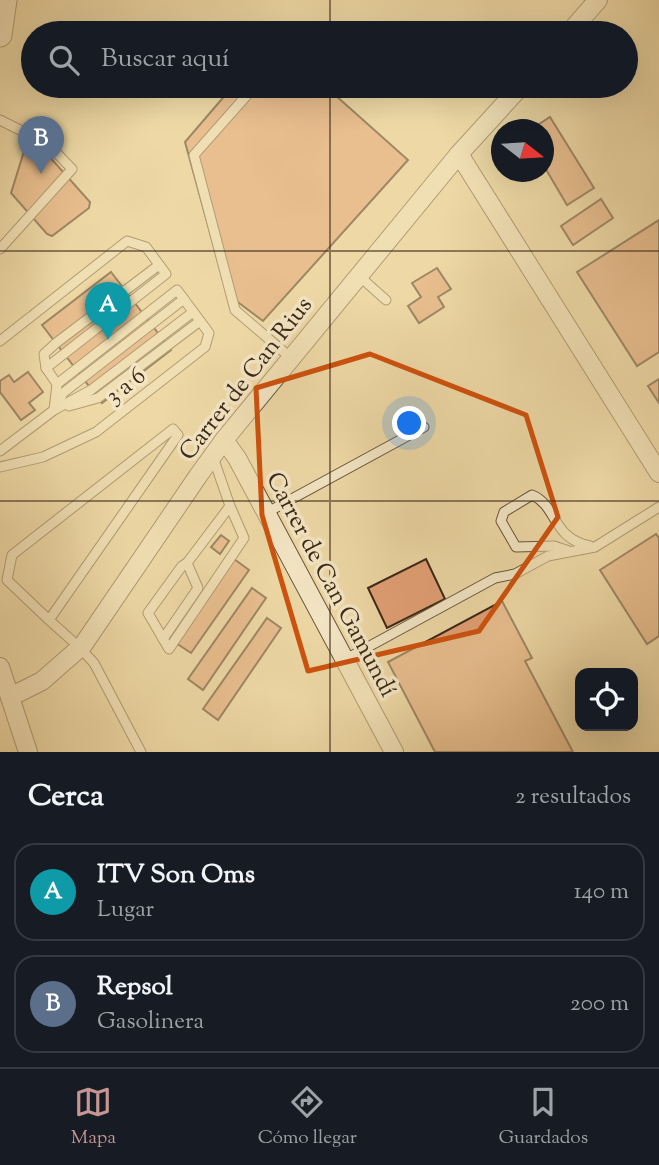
<!DOCTYPE html>
<html lang="es">
<head>
<meta charset="utf-8">
<style>
  :root { --surface:#171b24; --page:#242831; --text:#f1f3f6; --muted:#9ea1a6; --line:#363941; --accent:#c59692 }
  body { margin:0; font-family:"Sorts Mill Goudy",serif; background:var(--page); color:var(--text) }
  .controls { position:absolute; right:21px; bottom:21px; display:grid; overflow:hidden; border-radius:14px; box-shadow:0 7px 28px #0002 }
  .controls button { width:63px; height:63px; display:grid; place-items:center; padding:0; border:0; border-bottom:2px solid var(--line); background:var(--surface); color:var(--text); font:35px sans-serif }
  .compass { position:absolute; left:491px; top:119px; width:63px; height:63px; border-radius:50%; background:var(--surface); box-shadow:0 7px 28px #0002; rotate:107deg }
  .you { position:absolute; left:410px; top:424px; width:24px; height:24px; margin:-18px; border:5px solid #fff; border-radius:50%; background:#1a73e8; box-shadow:0 0 0 10px #1a73e833 }
  .badge { display:grid; place-items:center; width:46px; height:46px; border-radius:50%; background:var(--accent); color:#fff; font-size:23px; font-weight:700 }
  .pin { position:absolute; translate:-50% -58px; filter:drop-shadow(0 2px 4px #0008) }
  .pin::after { content:''; position:absolute; top:37px; width:24px; height:21px; background:inherit; clip-path:polygon(0 0,100% 0,50% 100%) }
  .list { margin:0; padding:0; list-style:none }
  h2 { display:flex; justify-content:space-between; align-items:center; height:91px; margin:0; padding:0 28px; font-size:30px }
  h2 small { font-size:23px; font-weight:400; color:var(--muted) }
  .list li { display:grid; grid-template-columns:46px 1fr auto; gap:21px; align-items:center; box-sizing:border-box; height:98px; margin:0 14px 14px; padding:0 14px; border:2px solid var(--line); border-radius:21px }
  .list b { display:block; font-size:26px; white-space:nowrap }
  .list p { margin:0; font-size:23px; white-space:nowrap; color:var(--muted) }
  .list em { font-size:23px; font-style:normal; color:var(--muted) }
  .icon { flex:none; width:38px; height:38px; fill:none; stroke:currentColor; stroke-width:2; stroke-linecap:round; stroke-linejoin:round }
  .map { position:relative; flex:none; width:659px; height:752px; overflow:hidden }
  .search { position:absolute; background:var(--surface); box-shadow:0 7px 28px #0002; left:21px; right:21px; top:21px; height:77px; display:flex; align-items:center; gap:18px; box-sizing:border-box; padding:0 24px; border-radius:38px; color:var(--muted); font-size:26px }
  .sheet { height:315px; background:var(--surface) }
  nav { display:flex; justify-content:space-around; align-items:center; box-sizing:border-box; height:98px; border-top:2px solid var(--line); background:var(--surface); font-size:19px; color:var(--muted) }
  nav a { display:grid; justify-items:center; gap:4px }
  nav .on { color:var(--accent) }
  .map>svg:first-child { display:block }
  .building { fill:#e3a075; stroke:#3a2716; stroke-width:2 }
  .lines { fill:none; stroke-linecap:round; stroke-linejoin:round }
  .service-casing { stroke:#67543a; stroke-width:11 }
  .minor-casing { stroke:#67543a; stroke-width:20 }
  .tertiary-casing { stroke:#67543a; stroke-width:25 }
  .service { stroke:#f4e6c5; stroke-width:9 }
  .minor { stroke:#f4e6c5; stroke-width:18 }
  .tertiary { stroke:#f4e6c5; stroke-width:23 }
  .marked { fill:none; stroke:#ce520e; stroke-width:5; stroke-linejoin:round }
  .grid { fill:none; stroke:#3a2716; stroke-width:2; stroke-opacity:0.55 }
  .labels { text-anchor:middle; stroke-width:7; stroke-linejoin:round; paint-order:stroke }
  .street-label { font-size:24px; fill:#3a2716; stroke:#f4e6c5 }
</style>
</head>
<body>
<div class="map">
<svg width="659" height="752" viewBox="0 0 659 752">
  <rect width="100%" height="100%" fill="#eed9a6"/>
  <filter id="stains"><feTurbulence type="fractalNoise" baseFrequency=".00286" numOctaves="4"/><feColorMatrix values="0 0 0 0 .2 0 0 0 0 .09 0 0 0 0 .02 0 0 0 .5 -.17"/></filter>
  <radialGradient id="worn" r=".72"><stop offset=".6" stop-color="#630" stop-opacity="0"/><stop offset="1" stop-color="#630" stop-opacity=".3"/></radialGradient>
  <g class="building">
    <polygon points="233,86 325,86 408,160 263,321 227,294 185,142"/>
    <polygon points="550,117 594,188 567,205 544,166 544,130 530,130"/>
    <polygon points="26,145 48,155 90,202 89,208 52,236 47,234 11,193"/>
    <polygon points="601,199 613,218 573,245 561,226"/>
    <polygon points="659,220 659,352 637,366 577,272"/>
    <polygon points="437,268 451,289 438,297 444,307 419,323 408,306 421,297 412,283"/>
    <polygon points="111,272 171,350 102,403 42,325"/>
    <polygon points="28,372 43,392 29,403 35,410 21,420 0,392 0,381 9,375 14,382"/>
    <polygon points="659,379 659,403 648,386"/>
    <polygon points="656,534 659,538 659,636 647,644 600,570"/>
    <polygon points="221,535 229,541 220,554 211,547"/>
    <polygon points="234,559 249,570 191,653 176,643"/>
    <polygon points="426,559 445,599 387,628 368,588"/>
    <polygon points="252,588 266,598 203,690 188,679"/>
    <polygon points="502,601 532,658 525,661 573,752 435,752 388,662"/>
    <polygon points="267,618 281,628 218,720 203,709"/>
  </g>
  <g class="lines">
    <g class="service-casing">
      <g id="service">
        <polyline points="255,86 194,155 235,310 291,358"/>
        <polyline points="0,120 48,144 72,169 0,249"/>
        <polyline points="358,275 386,300"/>
        <polyline points="0,341 127,241 146,247 166,274 46,368"/>
        <polyline points="56,406 63,393 184,299"/>
        <polyline points="69,406 98,398 200,321"/>
        <polyline points="54,410 57,384 46,368 44,354 56,343 159,265"/>
        <polyline points="0,451 54,410 91,390 193,312"/>
        <polyline points="213,457 230,506 187,563 182,566 148,613 169,649 244,538 230,506"/>
        <polyline points="0,467 43,457 96,432 205,347 209,333 177,290 57,384"/>
        <polyline points="266,513 424,427"/>
        <path d="M569,551l-15,-5 -38,1 -15,-26 3,-9 28,-17c26,11 19,43 58,51"/>
        <polyline points="49,620 7,580 12,555 173,429 178,435 49,620 79,647 94,663 141,752"/>
        <polyline points="163,639 198,588 187,563"/>
        <polyline points="344,660 495,578 515,574 548,556 595,547 659,507"/>
      </g>
    </g>
    <g class="minor-casing">
      <g id="minor">
        <polyline points="569,33 598,0"/>
        <polyline points="459,154 659,473"/>
        <polyline points="224,440 237,458 394,752"/>
        <polyline points="0,667 28,752"/>
        <polyline points="10,697 42,681 83,645 198,476 224,440 459,154 521,86"/>
      </g>
    </g>
    <g class="tertiary-casing">
      <polyline id="tertiary" points="0,35 5,0"/>
    </g>
    <use href="#service" class="service"/>
    <use href="#minor" class="minor"/>
    <use href="#tertiary" class="tertiary"/>
  </g>
  <path d="M0 0H659V752H0ZM370,354l156,61 32,102 -79,114 -171,40 -46,-156 -6,-127z" fill="#eed9a6" fill-opacity=".55" fill-rule="evenodd"/>
  <path class="marked" d="M370,354l156,61 32,102 -79,114 -171,40 -46,-156 -6,-127z"/>
  <path class="grid" d="M330,0v33M330,86v666M0,251h659M0,501h659"/>
  <g class="labels">
    <g class="street-label">
      <text transform="translate(245 378) rotate(-52)" y="8">Carrer de Can Rius</text>
      <text transform="translate(125 385) rotate(-38)" y="8">3 a 6</text>
      <text transform="translate(332 584) rotate(62)" y="8">Carrer de Can Gamundí</text>
    </g>
  </g>
  <rect width="100%" height="100%" filter="url(#stains)"/>
  <rect width="100%" height="100%" fill="url(#worn)"/>
</svg>
<div class="controls">
<button><svg class="icon" aria-label="locate" viewBox="0 0 24 24"><circle cx="12" cy="12" r="6"/><path d="M12 2v4M12 18v4M2 12h4M18 12h4"/></svg></button>
</div>
<svg class="compass" viewBox="-18 -18 36 36"><path d="M0-13l5 13h-10z" fill="#e53935"/><path d="M0 13l5-13h-10z" fill="#9ea1a6"/></svg>
<div class="you"></div>
<div class="pin badge" style="left:108px;top:340px;background:#0f9aa8">A</div>
<div class="pin badge" style="left:41px;top:174px;background:#5c6f8a">B</div>
<div class="search"><svg class="icon" aria-label="search" viewBox="0 0 24 24"><circle cx="10" cy="10" r="6"/><path d="M15 15l6 6"/></svg>Buscar aquí</div>
</div>
<section class="sheet">
<h2>Cerca<small>2 resultados</small></h2>
<ul class="list">
<li><span class="badge" style="background:#0f9aa8">A</span><div><b>ITV Son Oms</b><p>Lugar</p></div><em>140 m</em></li>
<li><span class="badge" style="background:#5c6f8a">B</span><div><b>Repsol</b><p>Gasolinera</p></div><em>200 m</em></li>
</ul>
</section>
<nav>
<a class="on"><svg class="icon" aria-label="map" viewBox="0 0 24 24"><path d="M3 6l6-2 6 2 6-2v14l-6 2-6-2-6 2zM9 4v14M15 6v14"/></svg>Mapa</a>
<a><svg class="icon" aria-label="directions" viewBox="0 0 24 24"><path d="M12 3l9 9-9 9-9-9zM9 14v-3h6M13 9l2 2-2 2"/></svg>Cómo llegar</a>
<a><svg class="icon" aria-label="saved" viewBox="0 0 24 24"><path d="M7 4h10v16l-5-4-5 4z"/></svg>Guardados</a>
</nav>
</body>
</html>
